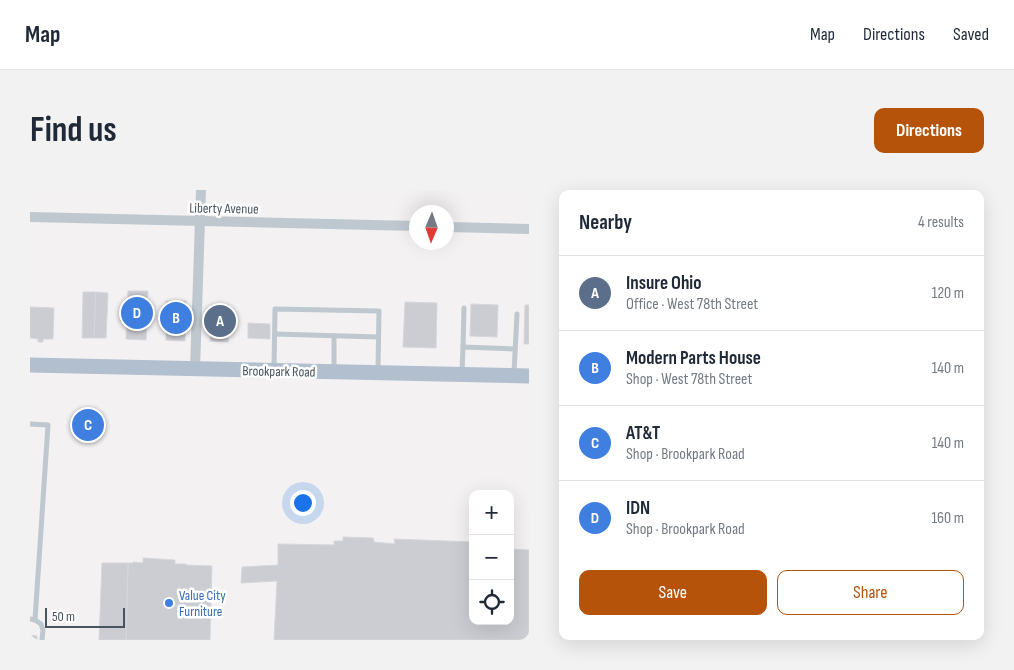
<!DOCTYPE html>
<html lang="en">
<head>
<meta charset="utf-8">
<style>
  :root { --surface:#fff; --page:#f2f2f3; --text:#1f2937; --muted:#747a83; --line:#e0e1e3; --accent:#b45309 }
  body { margin:0; font-family:"Sofia Sans Condensed",sans-serif; background:var(--page); color:var(--text) }
  .controls { position:absolute; right:15px; bottom:15px; display:grid; overflow:hidden; border-radius:10px; box-shadow:0 5px 20px #0002 }
  .controls button { width:45px; height:45px; display:grid; place-items:center; padding:0; border:0; border-bottom:1px solid var(--line); background:var(--surface); color:var(--text); font:25px sans-serif }
  .compass { position:absolute; left:379px; top:15px; width:45px; height:45px; border-radius:50%; background:var(--surface); box-shadow:0 5px 20px #0002; rotate:182deg }
  .scale { position:absolute; left:15px; bottom:12px; width:80px; box-sizing:border-box; padding-left:5px; border:2px solid #49545e; border-top:0; font-size:14px; line-height:18px; white-space:nowrap; color:#49545e; -webkit-text-stroke:4px #fff; paint-order:stroke }
  .you { position:absolute; left:272px; top:312px; width:18px; height:18px; margin:-12px; border:4px solid #fff; border-radius:50%; background:#1a73e8; box-shadow:0 0 0 8px #1a73e833 }
  .badge { display:grid; place-items:center; width:32px; height:32px; border-radius:50%; background:var(--accent); color:#fff; font-size:16px; font-weight:700 }
  .pin { position:absolute; translate:-50% -50%; border:2px solid #fff; box-shadow:0 1px 5px #0006 }
  .list { margin:0; padding:0; list-style:none }
  h2 { display:flex; justify-content:space-between; align-items:center; height:65px; margin:0; padding:0 20px; font-size:21px }
  h2 small { font-size:16px; font-weight:400; color:var(--muted) }
  .list li { display:grid; grid-template-columns:32px 1fr auto; gap:15px; align-items:center; box-sizing:border-box; height:75px; padding:0 20px; border-top:1px solid var(--line) }
  .list b { display:block; font-size:19px; white-space:nowrap }
  .list p { margin:0; font-size:16px; white-space:nowrap; color:var(--muted) }
  .list em { font-size:16px; font-style:normal; color:var(--muted) }
  .actions { display:flex; gap:10px; padding:15px 20px }
  .actions a { flex:1; padding:11px 0; border:1px solid var(--accent); border-radius:10px; text-align:center; font-size:18px; color:var(--accent) }
  .actions .main { background:var(--accent); color:#fff }
  .icon { flex:none; width:28px; height:28px; fill:none; stroke:currentColor; stroke-width:2; stroke-linecap:round; stroke-linejoin:round }
  .map { position:relative; flex:none; width:499px; height:450px; overflow:hidden; border-radius:10px }
  header { display:flex; align-items:center; gap:30px; box-sizing:border-box; height:70px; padding:0 25px; background:var(--surface); border-bottom:1px solid var(--line) }
  header strong { font-size:24px }
  nav { display:flex; gap:28px; margin-inline-start:auto; font-size:18px }
  .intro { display:flex; align-items:center; justify-content:space-between; box-sizing:border-box; height:120px; padding:0 30px }
  h1 { margin:0; font-size:35px }
  .button { padding:12px 22px; border-radius:10px; background:var(--accent); color:#fff; font-size:18px; font-weight:700 }
  main { display:flex; gap:30px; padding:0 30px }
  aside { flex:1; background:var(--surface); border-radius:10px; box-shadow:0 5px 20px #0002 }
  .map>svg:first-child { display:block }
  .building { fill:#cbcdd3; stroke:#d5d7dc }
  .lines { fill:none; stroke-linecap:round; stroke-linejoin:round }
  .service { stroke:#bfc8cf; stroke-width:5 }
  .minor { stroke:#bfc8cf; stroke-width:10 }
  .primary { stroke:#b2bfcf; stroke-width:15 }
  .shop-dot { fill:#3f7fe0; stroke:#fff; stroke-width:2 }
  .labels { text-anchor:middle; stroke-width:5; stroke-linejoin:round; paint-order:stroke }
  .street-label { font-size:14px; fill:#49545e; stroke:#fff }
  .shop-label { font-size:14px; fill:#366cbe; stroke:#fff; text-anchor:start }
</style>
</head>
<body>
<header>
<strong>Map</strong>
<nav><a>Map</a><a>Directions</a><a>Saved</a></nav>
</header>
<div class="intro"><h1>Find us</h1><a class="button">Directions</a></div>
<main>
<div class="map">
<svg width="499" height="450" viewBox="0 0 499 450">
  <rect width="100%" height="100%" fill="#f3f1f1"/>
  <g class="building">
    <polygon points="98,101 118,101 116,150 96,149"/>
    <polygon points="53,102 66,102 64,148 52,148"/>
    <polygon points="66,102 78,103 76,148 64,148"/>
    <polygon points="136,111 156,111 155,151 136,150"/>
    <polygon points="375,112 407,113 406,158 373,157"/>
    <polygon points="441,114 468,115 467,147 440,146"/>
    <polygon points="181,115 199,115 198,152 180,151"/>
    <polygon points="495,115 499,115 499,154 494,154"/>
    <polygon points="0,117 24,118 23,149 13,149 13,152 8,152 8,149 0,148"/>
    <polygon points="218,133 240,134 240,149 218,148"/>
    <polygon points="59,225 66,225 66,226 72,226 71,247 45,247 46,226 59,226"/>
    <polygon points="313,347 343,348 344,352 365,354 364,349 443,352 443,431 480,431 480,354 483,354 482,359 499,360 499,450 244,450 247,391 211,393 212,377 248,375 248,354 304,355 304,351 313,351"/>
    <polygon points="113,368 145,370 145,374 156,374 156,375 182,376 180,450 96,450 98,373 103,373 103,372 113,373"/>
    <polygon points="72,373 98,373 96,450 69,450"/>
    <polygon points="0,445 7,446 7,450 0,450"/>
  </g>
  <g class="lines">
    <g class="service">
      <polyline points="245,144 348,147"/>
      <polyline points="433,157 434,118"/>
      <polyline points="244,178 245,119 349,121 348,180"/>
      <polyline points="304,180 304,146"/>
      <polyline points="432,182 433,157 485,159"/>
      <polyline points="484,183 487,124"/>
      <polyline points="0,234 18,235 5,430 0,429"/>
      <polyline points="5,430 11,434 13,440 12,450"/>
    </g>
    <g class="minor">
      <polyline points="0,27 387,36"/>
      <polyline points="417,37 499,39"/>
      <polyline points="165,179 171,0"/>
    </g>
    <polyline class="primary" points="0,175 499,186"/>
  </g>
  <circle class="shop-dot" cx="139" cy="413" r="5"/>
  <g class="labels">
    <g class="street-label">
      <text transform="translate(194 18) rotate(1)" y="5">Liberty Avenue</text>
      <text transform="translate(249 181) rotate(1)" y="5">Brookpark Road</text>
    </g>
    <g class="shop-label">
      <text x="149" y="410">Value City<tspan x="149" dy="16">Furniture</tspan></text>
    </g>
  </g>
</svg>
<div class="controls">
<button>+</button>
<button>−</button>
<button><svg class="icon" aria-label="locate" viewBox="0 0 24 24"><circle cx="12" cy="12" r="6"/><path d="M12 2v4M12 18v4M2 12h4M18 12h4"/></svg></button>
</div>
<svg class="compass" viewBox="-18 -18 36 36"><path d="M0-13l5 13h-10z" fill="#e53935"/><path d="M0 13l5-13h-10z" fill="#747a83"/></svg>
<div class="scale">50 m</div>
<div class="you"></div>
<div class="pin badge" style="left:190px;top:131px;background:#5c6f8a">A</div>
<div class="pin badge" style="left:146px;top:128px;background:#3f7fe0">B</div>
<div class="pin badge" style="left:58px;top:235px;background:#3f7fe0">C</div>
<div class="pin badge" style="left:107px;top:123px;background:#3f7fe0">D</div>
</div>
<aside>
<h2>Nearby<small>4 results</small></h2>
<ul class="list">
<li><span class="badge" style="background:#5c6f8a">A</span><div><b>Insure Ohio</b><p>Office · West 78th Street</p></div><em>120 m</em></li>
<li><span class="badge" style="background:#3f7fe0">B</span><div><b>Modern Parts House</b><p>Shop · West 78th Street</p></div><em>140 m</em></li>
<li><span class="badge" style="background:#3f7fe0">C</span><div><b>AT&amp;T</b><p>Shop · Brookpark Road</p></div><em>140 m</em></li>
<li><span class="badge" style="background:#3f7fe0">D</span><div><b>IDN</b><p>Shop · Brookpark Road</p></div><em>160 m</em></li>
</ul>
<div class="actions"><a class="main">Save</a><a>Share</a></div>
</aside>
</main>
</body>
</html>
